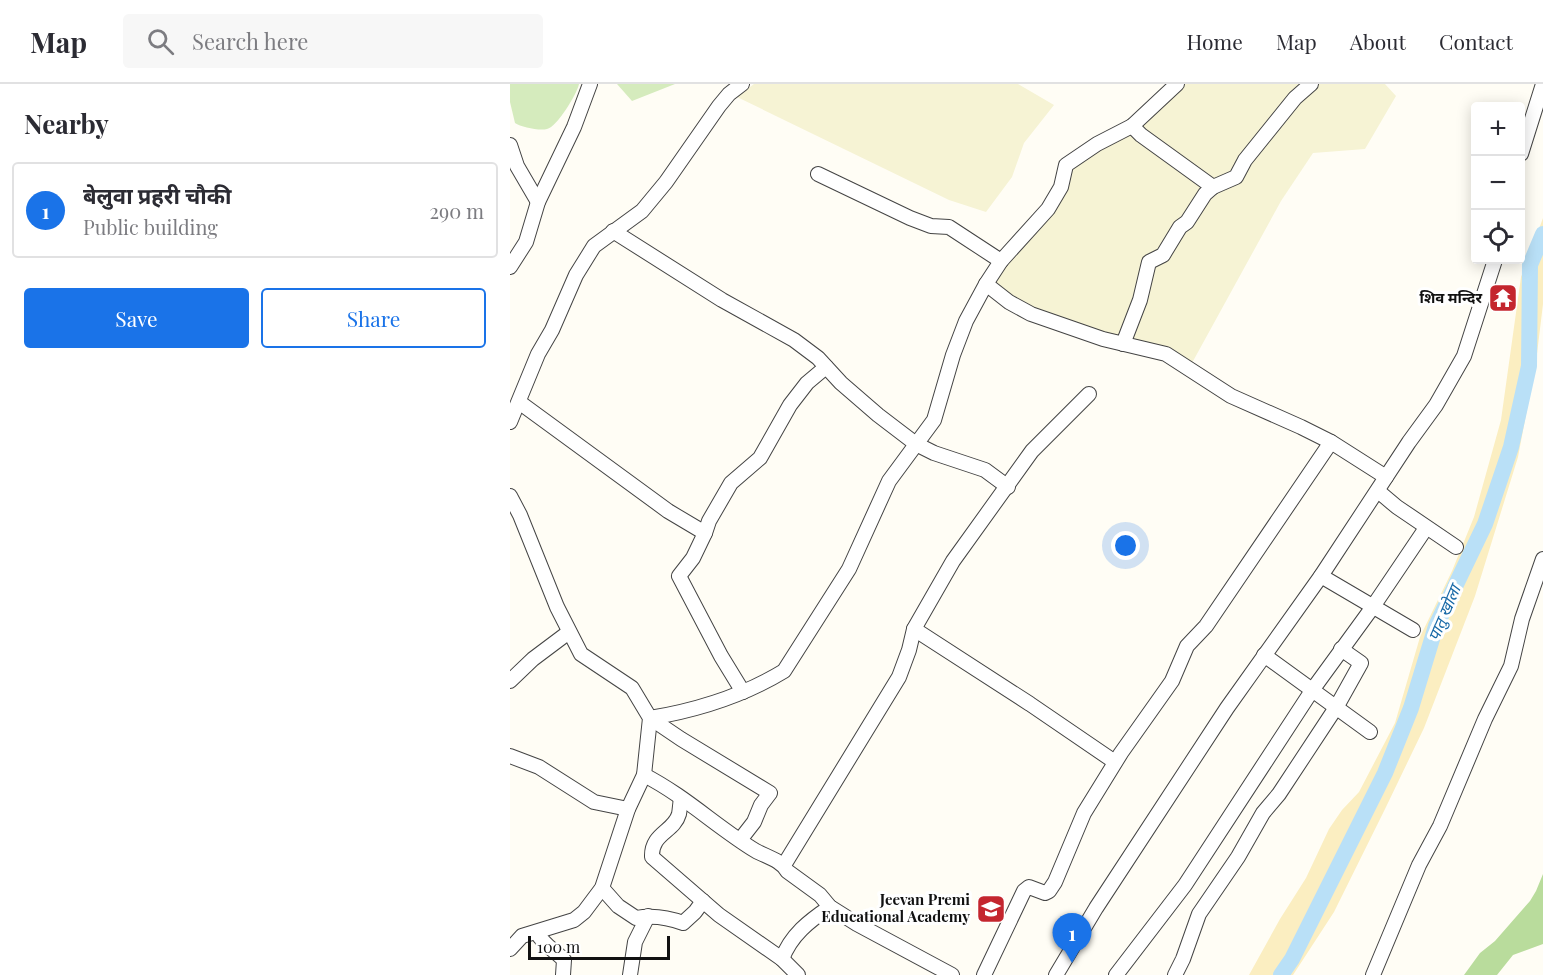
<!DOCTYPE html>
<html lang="en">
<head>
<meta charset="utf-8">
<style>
  :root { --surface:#fff; --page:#f7f7f7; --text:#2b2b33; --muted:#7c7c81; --line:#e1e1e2; --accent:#1a73e8 }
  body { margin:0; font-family:"Playfair Display","Noto Sans Devanagari",serif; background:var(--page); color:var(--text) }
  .controls { position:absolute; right:18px; top:18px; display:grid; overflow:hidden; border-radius:6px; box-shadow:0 3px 15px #0003 }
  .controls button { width:54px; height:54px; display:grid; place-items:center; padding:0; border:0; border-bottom:2px solid var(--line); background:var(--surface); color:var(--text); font:30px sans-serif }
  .scale { position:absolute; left:18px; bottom:15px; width:142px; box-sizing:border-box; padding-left:6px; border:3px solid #111; border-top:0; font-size:16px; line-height:21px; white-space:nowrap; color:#111; -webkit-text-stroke:4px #fff; paint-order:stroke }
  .you { position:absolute; left:616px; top:462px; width:21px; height:21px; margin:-15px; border:4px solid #fff; border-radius:50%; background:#1a73e8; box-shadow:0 0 0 9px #1a73e833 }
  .badge { display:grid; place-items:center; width:39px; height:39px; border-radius:50%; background:var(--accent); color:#fff; font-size:20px; font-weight:700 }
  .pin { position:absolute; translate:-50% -50px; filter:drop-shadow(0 2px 3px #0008) }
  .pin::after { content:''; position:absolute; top:32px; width:21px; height:18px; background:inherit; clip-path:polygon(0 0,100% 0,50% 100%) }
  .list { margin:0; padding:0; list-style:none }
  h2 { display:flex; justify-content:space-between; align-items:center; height:78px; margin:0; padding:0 24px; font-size:26px }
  h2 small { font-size:20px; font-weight:400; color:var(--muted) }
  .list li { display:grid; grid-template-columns:39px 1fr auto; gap:18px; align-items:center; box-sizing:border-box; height:96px; margin:0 12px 12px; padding:0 12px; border:2px solid var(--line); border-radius:6px }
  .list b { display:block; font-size:22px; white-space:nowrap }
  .list p { margin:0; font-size:20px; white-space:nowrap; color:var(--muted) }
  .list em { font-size:20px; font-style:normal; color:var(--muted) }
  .actions { display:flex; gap:12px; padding:18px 24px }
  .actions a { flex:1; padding:14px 0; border:2px solid var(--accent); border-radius:6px; text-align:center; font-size:21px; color:var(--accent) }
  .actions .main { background:var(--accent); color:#fff }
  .icon { flex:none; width:33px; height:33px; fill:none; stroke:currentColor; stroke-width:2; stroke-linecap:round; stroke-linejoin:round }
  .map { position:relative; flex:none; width:1033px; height:891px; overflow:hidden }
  header { display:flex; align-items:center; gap:36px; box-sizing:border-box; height:84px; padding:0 30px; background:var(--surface); border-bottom:2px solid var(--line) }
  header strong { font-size:28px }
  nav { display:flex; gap:33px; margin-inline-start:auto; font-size:21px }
  .search { width:420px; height:54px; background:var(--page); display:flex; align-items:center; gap:15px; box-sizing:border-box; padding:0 21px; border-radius:6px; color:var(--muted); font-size:22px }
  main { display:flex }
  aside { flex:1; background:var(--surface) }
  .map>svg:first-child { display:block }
  .farmland { fill:#f6f3d4 }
  .green { fill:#d5ebbd }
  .forest { fill:#b9dc9c }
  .sand { fill:#fbeec1 }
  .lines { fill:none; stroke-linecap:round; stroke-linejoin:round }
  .river { stroke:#b9e0f7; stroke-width:16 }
  .minor-casing { stroke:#444; stroke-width:16 }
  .minor { stroke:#fff; stroke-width:14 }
  .labels { text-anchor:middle; stroke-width:6; stroke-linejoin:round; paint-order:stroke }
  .poi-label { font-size:15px; font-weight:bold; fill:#111; stroke:#fff; text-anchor:end }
  .water-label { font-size:16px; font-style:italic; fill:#1768a6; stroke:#fff }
</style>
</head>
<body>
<header>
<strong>Map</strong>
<div class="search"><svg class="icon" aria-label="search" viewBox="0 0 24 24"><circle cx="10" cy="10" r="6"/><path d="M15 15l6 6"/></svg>Search here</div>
<nav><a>Home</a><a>Map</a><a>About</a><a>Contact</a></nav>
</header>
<main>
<aside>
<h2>Nearby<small></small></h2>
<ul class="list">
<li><span class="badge">1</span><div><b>बेलुवा प्रहरी चौकी</b><p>Public building</p></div><em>290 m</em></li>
</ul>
<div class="actions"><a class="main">Save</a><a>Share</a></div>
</aside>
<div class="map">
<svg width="1033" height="891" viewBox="0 0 1033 891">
  <rect width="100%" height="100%" fill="#fffdf5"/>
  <g class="farmland">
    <polygon points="244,0 508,0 544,21 514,59 502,93 476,128 439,116 227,13"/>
    <polygon points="673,0 875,0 886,12 855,65 803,69 771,117 682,279 654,262 590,250 551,238 502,214 482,201 499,175 554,112 561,85"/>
  </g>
  <g class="green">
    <path d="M0,0h69c-2,10 -22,43 -32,45 -8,2 -26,-2 -32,-6l-5,-21z"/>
    <polygon points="107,0 165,0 122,17"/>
  </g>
  <polygon class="forest" points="1033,790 1033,860 1003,871 987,891 954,891 970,869 985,857 1020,817 1026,807"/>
  <polygon class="sand" points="1033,134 1033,220 1026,278 1008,373 965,512 914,644 876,723 824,828 783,891 739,891 770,835 796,794 819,745 832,726 849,708 885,639 910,553 942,487 964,433 991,336 1011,193"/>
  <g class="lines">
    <polyline class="river" points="771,891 782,875 875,689 901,624 926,542 975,440 1001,363 1019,282 1020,181 1033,150"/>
    <g class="minor-casing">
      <g id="minor">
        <polyline points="622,42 631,51 703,103"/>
        <polyline points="0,61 7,82 28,118"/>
        <polyline points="1011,70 1033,0"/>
        <polyline points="308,90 400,134 421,142 439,143 491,177"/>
        <polyline points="103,147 212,216 284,256 308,274 331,299 368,331 406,360 424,369 475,386 498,403"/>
        <polyline points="0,183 16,158 28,118 64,43 80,0"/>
        <polyline points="476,200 499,218 521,230 593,255 656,270 721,312 791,343 821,358 876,393"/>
        <polyline points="613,260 630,216 639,178 653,171 670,143 677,138 695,110 703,103 726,93 735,76 785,14 801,0"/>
        <polyline points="9,318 158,427 195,449 183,474 169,492 211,572 233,608"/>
        <polyline points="0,338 28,270 42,246 66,191 84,162 132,127 156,98 209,22 219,10 232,0"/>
        <polyline points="868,407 887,423 946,463"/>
        <polyline points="0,412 10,431 47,523 71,570 122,604 140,634 134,691 118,725 92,804 74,828 64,836 12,852 0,865"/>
        <polyline points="195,449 199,437 221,399 250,374 280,321 297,299 316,283"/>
        <polyline points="811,492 903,546"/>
        <polyline points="404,545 520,620 605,678"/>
        <polyline points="754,571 860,648"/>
        <polyline points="0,597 23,575 59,548"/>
        <path d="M140,634c48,-8 93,-22 134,-47l65,-102 40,-88 45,-61 19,-65 13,-34 20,-37 15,-23 47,-52 13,-22 5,-22 31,-21 35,-18 45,-42"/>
        <polyline points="140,634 171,655 260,709 251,721 244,738 230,756"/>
        <polyline points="0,672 29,683 84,718 118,725"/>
        <path d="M134,691c41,21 74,53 112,76 11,6 25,9 31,20l33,24 10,12 27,17 95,51"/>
        <path d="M171,715c-1,4 -1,10 -2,15 -5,18 -28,19 -27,43l67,58 63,44 16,16"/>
        <polyline points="274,781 389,593 399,566 404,545 443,477 522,367 579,310"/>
        <path d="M92,804l16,18 18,12c16,-3 31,-1 47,5l12,-11 8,-11"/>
        <path d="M27,849c7,12 17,17 27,27l-1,15"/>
        <path d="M272,875c9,-24 27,-38 48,-52"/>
        <polyline points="120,891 125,858 138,832"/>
        <polyline points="474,891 514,807 519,803 535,809 539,807 545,798 574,729 611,669 662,597 677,562 696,542 821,358"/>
        <polyline points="546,891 586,824 717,624 811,492 899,358 926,321 954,272 985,176"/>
        <polyline points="606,891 675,801 803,605 862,524 916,444"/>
        <polyline points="665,891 673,875 689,830 728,773 753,729 769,710 827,622 851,579 831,565"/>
        <polyline points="863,891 909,781 930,742 975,635 1001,582 1012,535 1033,475"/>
      </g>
    </g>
    <use href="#minor" class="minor"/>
  </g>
  <defs>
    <g id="temple-square" transform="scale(1.5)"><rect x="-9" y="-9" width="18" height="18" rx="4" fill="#c4262e" stroke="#fff"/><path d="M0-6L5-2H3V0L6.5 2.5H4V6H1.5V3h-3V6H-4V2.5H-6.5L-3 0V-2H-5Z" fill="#fff"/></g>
    <g id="school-square" transform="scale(1.5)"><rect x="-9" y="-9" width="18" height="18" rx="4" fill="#c4262e" stroke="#fff"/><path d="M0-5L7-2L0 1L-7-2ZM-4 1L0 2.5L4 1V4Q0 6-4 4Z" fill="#fff"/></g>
  </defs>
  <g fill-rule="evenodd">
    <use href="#temple-square" x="993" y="214"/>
    <use href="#school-square" x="481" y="825"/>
  </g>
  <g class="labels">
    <g class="poi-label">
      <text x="972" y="219">शिव मन्दिर</text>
      <text x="460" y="821">Jeevan Premi<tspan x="460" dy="17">Educational Academy</tspan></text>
    </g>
    <g class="water-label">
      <text transform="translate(934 529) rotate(-67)" y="6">पातु खोला</text>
    </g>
  </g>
</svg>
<div class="controls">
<button>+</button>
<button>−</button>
<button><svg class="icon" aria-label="locate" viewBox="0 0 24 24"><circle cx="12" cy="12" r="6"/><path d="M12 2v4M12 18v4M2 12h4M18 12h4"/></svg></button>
</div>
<div class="scale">100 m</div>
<div class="you"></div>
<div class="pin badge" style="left:562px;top:879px">1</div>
</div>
</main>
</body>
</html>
